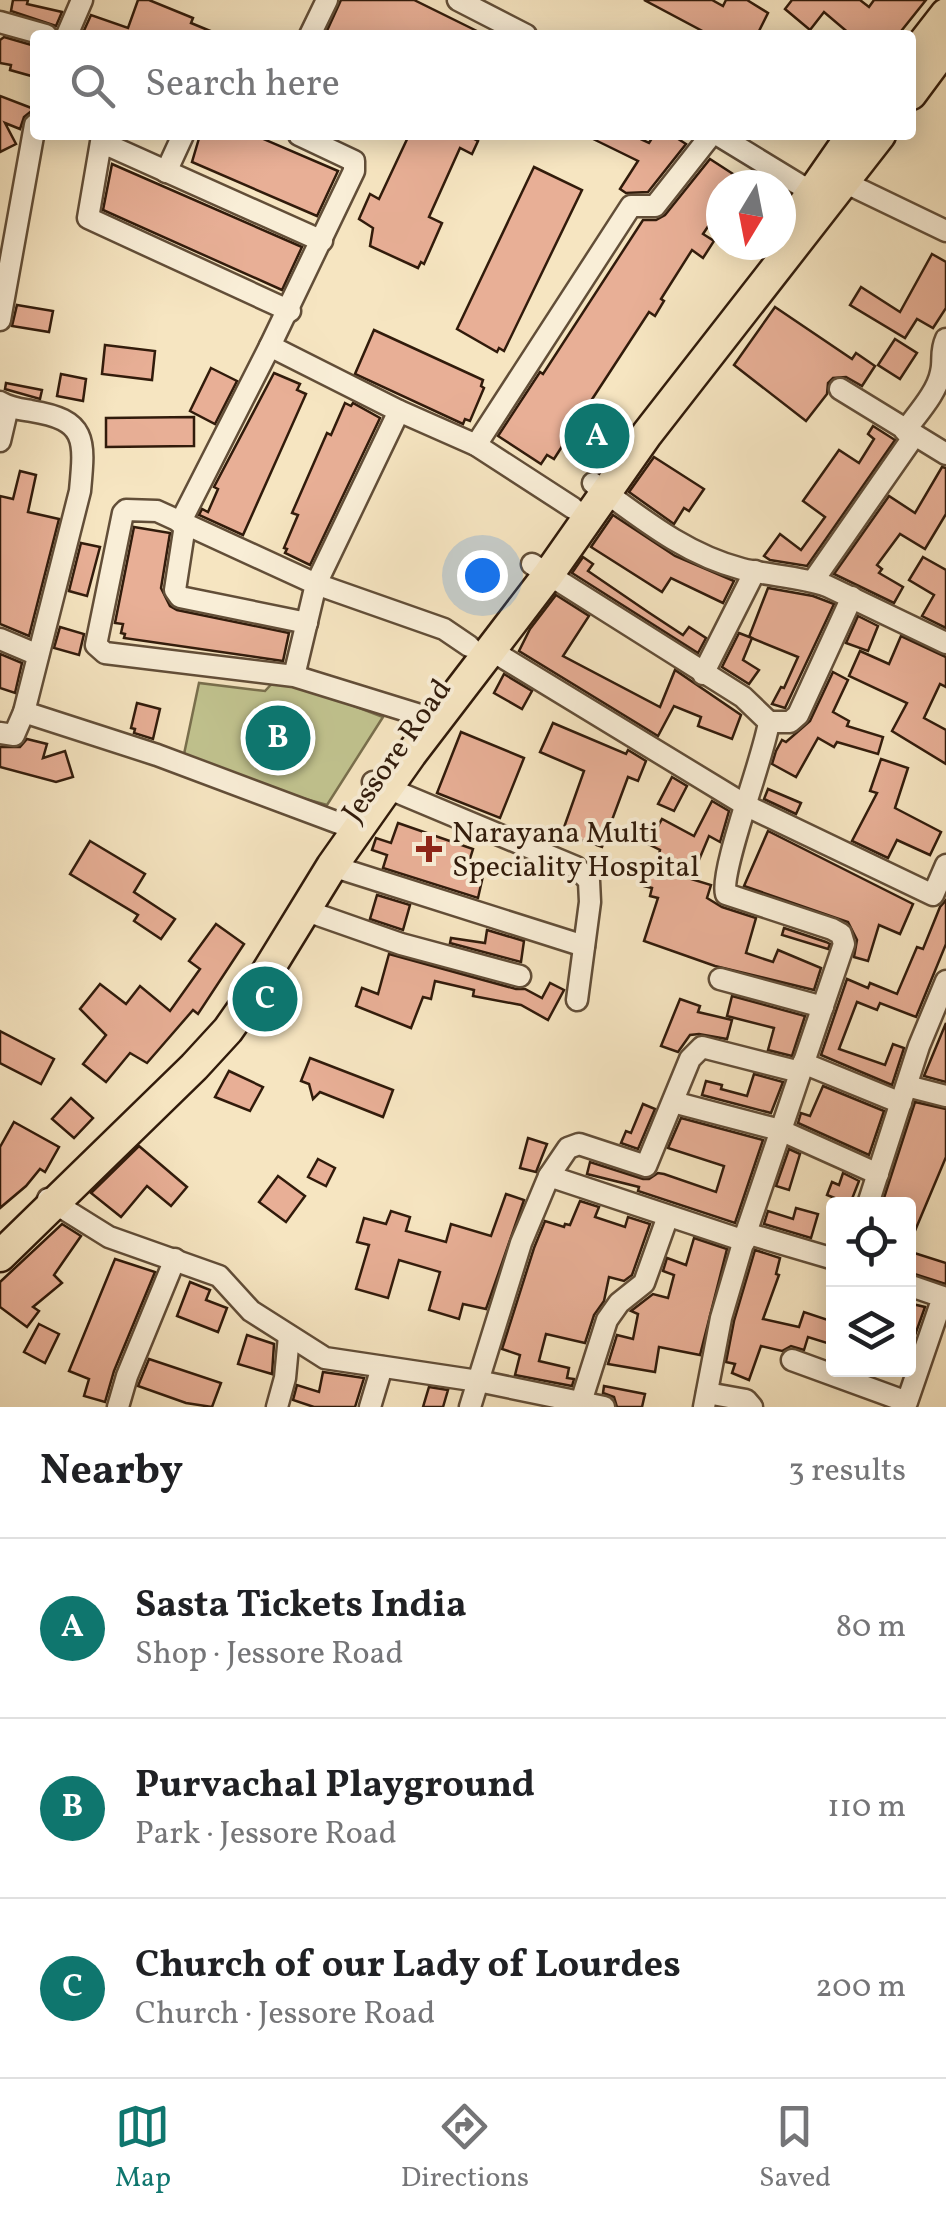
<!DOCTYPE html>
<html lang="en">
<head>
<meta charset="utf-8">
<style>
  :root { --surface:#fff; --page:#f6f6f6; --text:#202124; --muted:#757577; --line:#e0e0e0; --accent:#0f766e }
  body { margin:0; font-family:Vollkorn,serif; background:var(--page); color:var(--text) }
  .controls { position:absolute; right:30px; bottom:30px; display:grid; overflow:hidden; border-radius:10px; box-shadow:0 5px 25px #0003 }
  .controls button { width:90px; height:90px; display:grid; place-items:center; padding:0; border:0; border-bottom:2px solid var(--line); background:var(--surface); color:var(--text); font:50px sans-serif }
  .compass { position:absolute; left:706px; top:170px; width:90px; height:90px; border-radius:50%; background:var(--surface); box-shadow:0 5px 25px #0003; rotate:190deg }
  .you { position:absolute; left:482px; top:575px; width:35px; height:35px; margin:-25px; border:8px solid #fff; border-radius:50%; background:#1a73e8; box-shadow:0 0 0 15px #1a73e833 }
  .badge { display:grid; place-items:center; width:65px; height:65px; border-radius:50%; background:var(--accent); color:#fff; font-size:32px; font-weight:700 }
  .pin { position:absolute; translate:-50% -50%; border:5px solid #fff; box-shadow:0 2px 10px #0006 }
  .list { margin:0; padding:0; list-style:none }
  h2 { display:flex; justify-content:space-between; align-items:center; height:130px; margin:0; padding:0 40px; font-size:42px }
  h2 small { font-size:32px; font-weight:400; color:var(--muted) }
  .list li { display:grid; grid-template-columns:65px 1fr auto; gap:30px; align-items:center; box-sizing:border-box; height:180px; padding:0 40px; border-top:2px solid var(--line) }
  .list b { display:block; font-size:38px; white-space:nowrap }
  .list p { margin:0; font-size:32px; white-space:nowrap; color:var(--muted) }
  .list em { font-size:32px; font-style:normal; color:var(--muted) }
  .icon { flex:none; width:55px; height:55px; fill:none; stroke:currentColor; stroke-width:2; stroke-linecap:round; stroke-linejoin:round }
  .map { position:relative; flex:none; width:946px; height:1407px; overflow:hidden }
  .search { position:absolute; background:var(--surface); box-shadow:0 5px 25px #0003; left:30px; right:30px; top:30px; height:110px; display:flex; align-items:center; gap:25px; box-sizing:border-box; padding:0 35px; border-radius:10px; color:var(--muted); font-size:38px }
  .sheet { height:670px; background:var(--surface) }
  nav { display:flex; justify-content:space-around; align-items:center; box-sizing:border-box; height:140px; border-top:2px solid var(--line); background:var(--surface); font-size:28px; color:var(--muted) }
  nav a { display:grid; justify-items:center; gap:5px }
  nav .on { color:var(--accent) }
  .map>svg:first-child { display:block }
  .green { fill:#c1c38f; stroke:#796f4d; stroke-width:2.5 }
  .building { fill:#e8af96; stroke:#311b0b; stroke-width:2.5 }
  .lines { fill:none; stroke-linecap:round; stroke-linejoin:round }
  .minor-casing { stroke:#624e38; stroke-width:25 }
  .highway-casing { stroke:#311b0b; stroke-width:35 }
  .minor { stroke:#f9eed7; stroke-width:20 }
  .highway { stroke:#f6e5c1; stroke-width:30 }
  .poi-dot { fill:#8f2418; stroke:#f9eed7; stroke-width:4 }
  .labels { text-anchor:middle; stroke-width:8; stroke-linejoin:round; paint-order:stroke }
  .street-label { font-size:30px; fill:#311b0b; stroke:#f9eed7 }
  .poi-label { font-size:30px; fill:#311b0b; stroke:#f9eed7; text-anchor:start }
</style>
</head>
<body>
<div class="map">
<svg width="946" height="1407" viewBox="0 0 946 1407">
  <rect width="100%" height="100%" fill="#f6e5c1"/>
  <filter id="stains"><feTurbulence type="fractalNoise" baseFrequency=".002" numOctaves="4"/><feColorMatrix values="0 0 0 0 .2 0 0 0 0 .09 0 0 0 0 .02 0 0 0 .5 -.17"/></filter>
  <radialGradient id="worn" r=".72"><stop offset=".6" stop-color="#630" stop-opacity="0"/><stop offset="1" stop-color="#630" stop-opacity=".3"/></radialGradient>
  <polygon class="green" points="278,677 383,717 327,805 248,783 183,759 199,683 265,691"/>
  <g class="building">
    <polygon points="13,0 28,0 27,4 62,12 56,26 11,11"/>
    <polygon points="138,0 149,0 193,18 191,23 220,35 82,35 91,15 128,28"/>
    <polygon points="341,0 414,0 485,35 325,35"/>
    <polygon points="644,0 712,0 723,6 726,0 747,0 768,13 757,35 710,35"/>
    <polygon points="792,0 860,0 869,7 874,0 926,0 898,35 851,35 824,12 810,30 785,9"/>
    <polygon points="4,37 35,46 35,77 10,70 11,65 0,63 0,40"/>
    <polygon points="0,96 34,109 24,117 20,129 5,123 16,144 0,152"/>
    <polygon points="200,135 254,135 338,171 317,216 192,162"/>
    <polygon points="409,135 466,135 478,141 472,154 460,148 429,217 442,223 424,264 421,262 418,268 370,246 373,228 359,219 370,194 379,199"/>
    <polygon points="585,135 632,135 649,143 654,135 672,135 686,144 648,192 626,193 620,189 638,161"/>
    <polygon points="710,159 750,185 721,185 721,207 703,234 714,241 703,258 692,250 661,299 664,301 655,316 649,312 589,404 598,410 586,428 577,423 554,459 547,455 541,464 498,436 540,372 543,374 643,220 656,220 665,215"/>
    <polygon points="112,164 302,247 282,290 103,210"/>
    <polygon points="534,167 582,190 504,351 499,348 497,352 457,329"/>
    <polygon points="932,254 946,262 946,308 933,328 917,319 905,338 850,305 861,287 900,312"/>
    <polygon points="17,305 53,311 49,332 12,326"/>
    <polygon points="775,307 852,359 856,353 875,366 862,386 846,377 833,378 828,383 827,394 806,421 734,365"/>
    <polygon points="374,330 483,380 481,386 484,388 470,421 465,419 463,424 355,374"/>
    <polygon points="895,339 917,353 900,379 878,365"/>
    <polygon points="105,345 155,351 152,380 102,374"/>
    <polygon points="211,368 237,381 215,424 190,411"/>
    <polygon points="274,373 300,384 297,390 306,394 243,535 199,515 202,509 208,512 218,489 214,487"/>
    <polygon points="61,374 86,379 83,401 57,396"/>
    <polygon points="6,383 42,390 40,399 5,389"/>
    <polygon points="345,403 351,406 353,403 380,418 310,565 285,553 287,549 284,548 298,515 292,513 327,433 331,435"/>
    <polygon points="194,417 194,446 106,447 106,418"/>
    <polygon points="873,426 895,440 807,566 770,560 764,556 780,534 801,550 825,517 803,501 839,450 859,463 874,439 868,434"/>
    <polygon points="654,457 704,489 689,511 684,508 674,524 629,492"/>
    <polygon points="942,467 946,468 946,514 925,549 900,534 877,565 882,569 879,573 903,587 894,603 834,574 889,496 915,513"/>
    <polygon points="20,471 36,475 28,512 59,519 29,636 0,624 0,496 13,499"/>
    <polygon points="613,515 675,556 734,581 723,603 671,578 662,592 591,547"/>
    <polygon points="134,527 170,533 161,588 170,606 177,610 289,633 283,661 124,638 125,634 121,633 123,624 115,623"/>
    <polygon points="81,543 100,547 87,596 69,591"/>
    <polygon points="583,557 593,564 588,571 648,612 683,635 689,627 706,638 698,653 572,573"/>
    <polygon points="923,557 946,570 946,628 922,616 934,595 909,580"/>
    <polygon points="768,588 813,596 834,604 785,708 772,704 781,687 784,688 798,657 749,637"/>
    <polygon points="556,595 589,616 563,656 660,707 675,670 741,715 732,739 698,726 701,717 674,706 658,736 519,651 530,629"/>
    <polygon points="858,616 878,626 868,651 846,643"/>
    <polygon points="60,627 84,634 79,655 54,648"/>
    <polygon points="739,633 752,638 743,660 759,670 749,684 722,667"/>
    <polygon points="901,636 946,657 946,687 940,684 924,718 946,730 946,764 892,731 907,703 849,676 860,651 889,664"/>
    <polygon points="0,654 22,663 15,693 0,688"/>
    <polygon points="833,672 848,680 833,712 849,721 847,726 883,737 878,754 837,742 834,747 818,738 796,777 772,764 776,751 782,740 786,742 810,721"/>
    <polygon points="504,674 532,691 522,709 494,693"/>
    <polygon points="137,703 160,709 153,739 134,733 135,729 131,728"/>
    <polygon points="553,723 626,754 628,750 646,761 638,781 628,777 602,847 562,833 584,771 540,752"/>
    <polygon points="461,732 524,758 500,818 437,793"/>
    <polygon points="27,739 47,744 43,758 65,751 73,777 56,782 0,767 0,747 20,747"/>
    <polygon points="881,759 908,768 895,808 941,832 930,855 897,840 888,858 852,841 877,793 870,791"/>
    <polygon points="672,777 687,786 674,811 658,804"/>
    <polygon points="768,789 801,803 796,814 764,799"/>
    <polygon points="712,801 729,811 720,842 709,836 691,879 711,885 707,898 722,907 756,918 746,953 773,962 778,950 821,968 814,990 715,966 644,941 658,898 650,896 652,888 640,885 643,874 654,876 660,850 648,844 662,819 694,836"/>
    <polygon points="398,823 473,849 469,862 485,867 478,898 383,868 387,855 372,850 376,838 391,843"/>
    <polygon points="768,831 913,904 900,934 879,925 868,961 854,957 857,940 848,922 744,886"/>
    <polygon points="90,841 145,874 134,892 175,919 161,939 134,921 138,915 70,874"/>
    <polygon points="377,895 410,905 403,930 370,919"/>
    <polygon points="946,900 946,944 916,1017 880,1003 877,1010 857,1002 839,1049 885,1065 893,1044 904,1048 892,1085 821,1055 847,979 868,988 870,983 897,994 917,947 923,949 940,907"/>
    <polygon points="216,924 244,944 198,1014 193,1010 147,1063 130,1053 106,1082 83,1064 106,1035 80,1009 100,984 126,1004 140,986 170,1011 200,969 189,961"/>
    <polygon points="784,928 826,942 830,944 828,949 782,935"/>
    <polygon points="487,930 524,941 521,962 450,943 451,938 485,943"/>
    <polygon points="389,954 516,989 525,989 542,998 550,983 564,990 548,1020 521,1005 473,996 474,990 435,981 431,999 423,997 411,1028 356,1006 362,988 378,994"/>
    <polygon points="732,996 805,1016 792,1056 768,1050 774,1028 727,1016"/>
    <polygon points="680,999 700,1006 698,1012 732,1020 727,1039 699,1034 690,1035 678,1052 661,1046"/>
    <polygon points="946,1023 946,1082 924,1076"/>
    <polygon points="0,1031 54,1059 41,1084 0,1063"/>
    <polygon points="310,1058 393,1090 383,1117 320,1092 313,1099 309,1084 301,1081"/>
    <polygon points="229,1071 263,1087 250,1111 215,1097"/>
    <polygon points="754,1074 783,1082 771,1113 702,1095 706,1081 722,1085 721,1089 747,1096"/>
    <polygon points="823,1086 884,1111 869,1155 798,1123 801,1113 810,1116"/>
    <polygon points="71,1098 93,1118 74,1138 52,1119"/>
    <polygon points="915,1102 946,1109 946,1157 909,1245 908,1204 882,1204"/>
    <polygon points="643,1104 655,1109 638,1149 621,1143 626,1131 631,1133"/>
    <polygon points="681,1118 763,1140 735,1223 638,1191 639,1187 587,1174 590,1162 643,1179 649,1179 658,1173 664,1174 716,1192 724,1166 668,1148"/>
    <polygon points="14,1122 59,1147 45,1172 40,1169 26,1186 0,1208 0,1147"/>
    <polygon points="528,1138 547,1144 536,1172 520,1168"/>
    <polygon points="139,1146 187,1187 171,1206 147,1186 121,1217 91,1193"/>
    <polygon points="789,1149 800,1154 789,1190 776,1186"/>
    <polygon points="318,1159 335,1168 326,1186 308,1177"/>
    <polygon points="843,1173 859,1181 850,1204 827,1195 832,1182 839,1185"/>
    <polygon points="278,1176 305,1196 286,1222 259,1202"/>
    <polygon points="506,1194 524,1200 486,1309 463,1304 459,1319 429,1310 440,1272 399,1260 388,1298 356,1289 369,1245 357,1242 364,1218 386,1224 391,1211 410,1217 406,1231 446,1242 451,1224 491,1236"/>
    <polygon points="580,1201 599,1207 595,1217 625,1227 628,1217 650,1224 632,1275 624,1281 609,1277 604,1301 594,1315 585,1343 546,1334 539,1361 569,1368 567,1378 574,1379 572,1386 515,1375 520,1355 502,1349 534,1248 545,1221 564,1227 565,1224 570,1225"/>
    <polygon points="796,1208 818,1214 811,1238 764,1224 768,1211 793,1219"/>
    <polygon points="62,1224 81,1236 54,1275 62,1283 33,1307 39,1311 27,1327 0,1307 0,1282"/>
    <polygon points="694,1238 727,1249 700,1355 659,1347 655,1372 608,1364 617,1335 633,1339 638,1314 631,1311 653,1294 668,1298 674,1275 663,1271 667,1258 686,1265"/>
    <polygon points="755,1250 780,1258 776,1274 779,1275 763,1319 799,1327 804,1312 834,1322 827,1343 808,1337 804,1350 791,1346 782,1351 761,1346 749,1380 732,1373 735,1364 726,1362 734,1321"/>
    <polygon points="908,1251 946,1263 946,1284 908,1272"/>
    <polygon points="115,1259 155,1272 114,1371 105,1402 84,1396 89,1379 69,1371"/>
    <polygon points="190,1282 210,1290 206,1300 227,1308 218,1332 177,1316"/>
    <polygon points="908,1303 925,1307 908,1355"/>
    <polygon points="39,1324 59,1334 45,1363 24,1352"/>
    <polygon points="247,1335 274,1344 272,1374 238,1364"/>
    <polygon points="149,1359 221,1383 212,1407 186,1403 138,1386"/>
    <polygon points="323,1372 364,1378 355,1407 314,1407 293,1400 297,1385 319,1392"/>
    <polygon points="604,1386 645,1394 642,1407 617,1407 614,1397 603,1393"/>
    <polygon points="429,1387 448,1390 443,1407 423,1407"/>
  </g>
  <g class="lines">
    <g class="minor-casing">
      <g id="minor">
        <polyline points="458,0 526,35"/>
        <polyline points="0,22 46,35"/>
        <polyline points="67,35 82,0"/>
        <polyline points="310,35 327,0"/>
        <polyline points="299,135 354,161 354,171 270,346 399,411 476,445 573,508"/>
        <polyline points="718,135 813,193"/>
        <polyline points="166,172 183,135"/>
        <polyline points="844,182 946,231"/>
        <polyline points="290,311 88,218 101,142 322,241"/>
        <polyline points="0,320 35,125"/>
        <polyline points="840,389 946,454"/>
        <path d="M0,402c10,6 19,7 31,9 56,9 54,28 49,80l-56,221 -10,23 -14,-2"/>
        <polyline points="399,411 316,584 444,629 469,646"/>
        <path d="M905,431c12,-17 32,-38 36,-59 3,-12 -1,-20 5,-33"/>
        <polyline points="0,441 8,407"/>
        <polyline points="476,445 631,206 655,206 711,135"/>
        <path d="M593,483c47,34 91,71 149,86 28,7 57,7 85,17l119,57"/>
        <polyline points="180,523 270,346"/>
        <polyline points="185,525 175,590 180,597 307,623"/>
        <path d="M532,564l211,133 26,25c-5,35 -50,150 -43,172l106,35 9,5 3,10 -98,289 -25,85 -17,89"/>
        <polyline points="813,581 914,436"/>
        <polyline points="0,639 38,655"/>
        <polyline points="489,649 747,806 933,895 946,865"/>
        <polyline points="703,674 755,571"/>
        <polyline points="294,676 316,584 157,511 126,510 123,513 96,645 105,653 294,676 420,715"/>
        <polyline points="24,712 157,755 344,825"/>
        <polyline points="769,722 790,722 798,715 852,597"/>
        <polyline points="373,782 576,867 589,881 590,902 577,1000"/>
        <polyline points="332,866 584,946"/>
        <polyline points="304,910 401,944 520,976"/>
        <polyline points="720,979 823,1007"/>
        <polyline points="803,1063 901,1103"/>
        <polyline points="907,1086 946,1096"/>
        <polyline points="673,1102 780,1130 878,1174"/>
        <polyline points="549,1176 745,1241"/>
        <polyline points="48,1199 109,1237 219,1276 251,1311 325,1358 478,1381 604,1407"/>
        <polyline points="868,1204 919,1046 946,981"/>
        <polyline points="746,1233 834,1259"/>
        <polyline points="792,1360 907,1402 943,1297 908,1285"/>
        <polyline points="707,1393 746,1400 752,1407"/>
        <polyline points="581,1402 607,1320 619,1303 644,1283 668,1216"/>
        <polyline points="118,1407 127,1376 175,1259"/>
        <polyline points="277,1407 285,1378 289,1336"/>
        <polyline points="370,1407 382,1367"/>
        <polyline points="470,1407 521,1243 549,1176 568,1148 579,1144 646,1166 690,1059 702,1047 800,1072"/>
      </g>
    </g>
    <g class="highway-casing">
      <g id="highway">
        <polyline points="911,59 946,14"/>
        <polyline points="911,94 946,47"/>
        <polyline points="798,213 852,135"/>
        <polyline points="0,1256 194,1067 228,1030 256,990 332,866 411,754 548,575 647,434 880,135"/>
      </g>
    </g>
    <use href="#minor" class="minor"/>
    <use href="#highway" class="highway"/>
  </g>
  <path class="poi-dot" d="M424 834h10v10h10v10h-10v10h-10v-10h-10v-10h10z"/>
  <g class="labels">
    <g class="street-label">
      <text transform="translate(396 750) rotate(-55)" y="10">Jessore Road</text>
    </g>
    <g class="poi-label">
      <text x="452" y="842">Narayana Multi<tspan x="452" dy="34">Speciality Hospital</tspan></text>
    </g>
  </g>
  <rect width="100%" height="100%" filter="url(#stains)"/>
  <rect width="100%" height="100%" fill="url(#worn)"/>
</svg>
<div class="controls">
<button><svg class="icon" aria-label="locate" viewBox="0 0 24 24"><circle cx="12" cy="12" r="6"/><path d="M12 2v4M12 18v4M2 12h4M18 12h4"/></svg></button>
<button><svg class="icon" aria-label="layers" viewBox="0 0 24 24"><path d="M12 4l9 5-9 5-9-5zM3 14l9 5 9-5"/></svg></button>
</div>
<svg class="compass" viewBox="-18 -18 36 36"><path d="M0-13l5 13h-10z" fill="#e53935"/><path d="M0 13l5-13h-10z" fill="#757577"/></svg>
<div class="you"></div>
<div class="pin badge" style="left:597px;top:436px">A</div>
<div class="pin badge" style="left:278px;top:738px">B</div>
<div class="pin badge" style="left:265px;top:999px">C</div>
<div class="search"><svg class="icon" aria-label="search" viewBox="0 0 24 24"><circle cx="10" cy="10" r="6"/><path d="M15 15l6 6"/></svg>Search here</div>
</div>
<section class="sheet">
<h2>Nearby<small>3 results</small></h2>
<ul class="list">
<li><span class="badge">A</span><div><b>Sasta Tickets India</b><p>Shop · Jessore Road</p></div><em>80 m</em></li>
<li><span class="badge">B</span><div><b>Purvachal Playground</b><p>Park · Jessore Road</p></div><em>110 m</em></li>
<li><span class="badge">C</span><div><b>Church of our Lady of Lourdes</b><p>Church · Jessore Road</p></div><em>200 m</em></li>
</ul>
</section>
<nav>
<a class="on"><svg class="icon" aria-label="map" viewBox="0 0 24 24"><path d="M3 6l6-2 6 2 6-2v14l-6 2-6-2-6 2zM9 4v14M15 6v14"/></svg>Map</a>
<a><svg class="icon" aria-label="directions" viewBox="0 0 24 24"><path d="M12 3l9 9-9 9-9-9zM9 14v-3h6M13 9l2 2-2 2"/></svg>Directions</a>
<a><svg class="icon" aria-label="saved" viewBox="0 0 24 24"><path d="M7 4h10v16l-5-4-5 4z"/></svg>Saved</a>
</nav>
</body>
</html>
